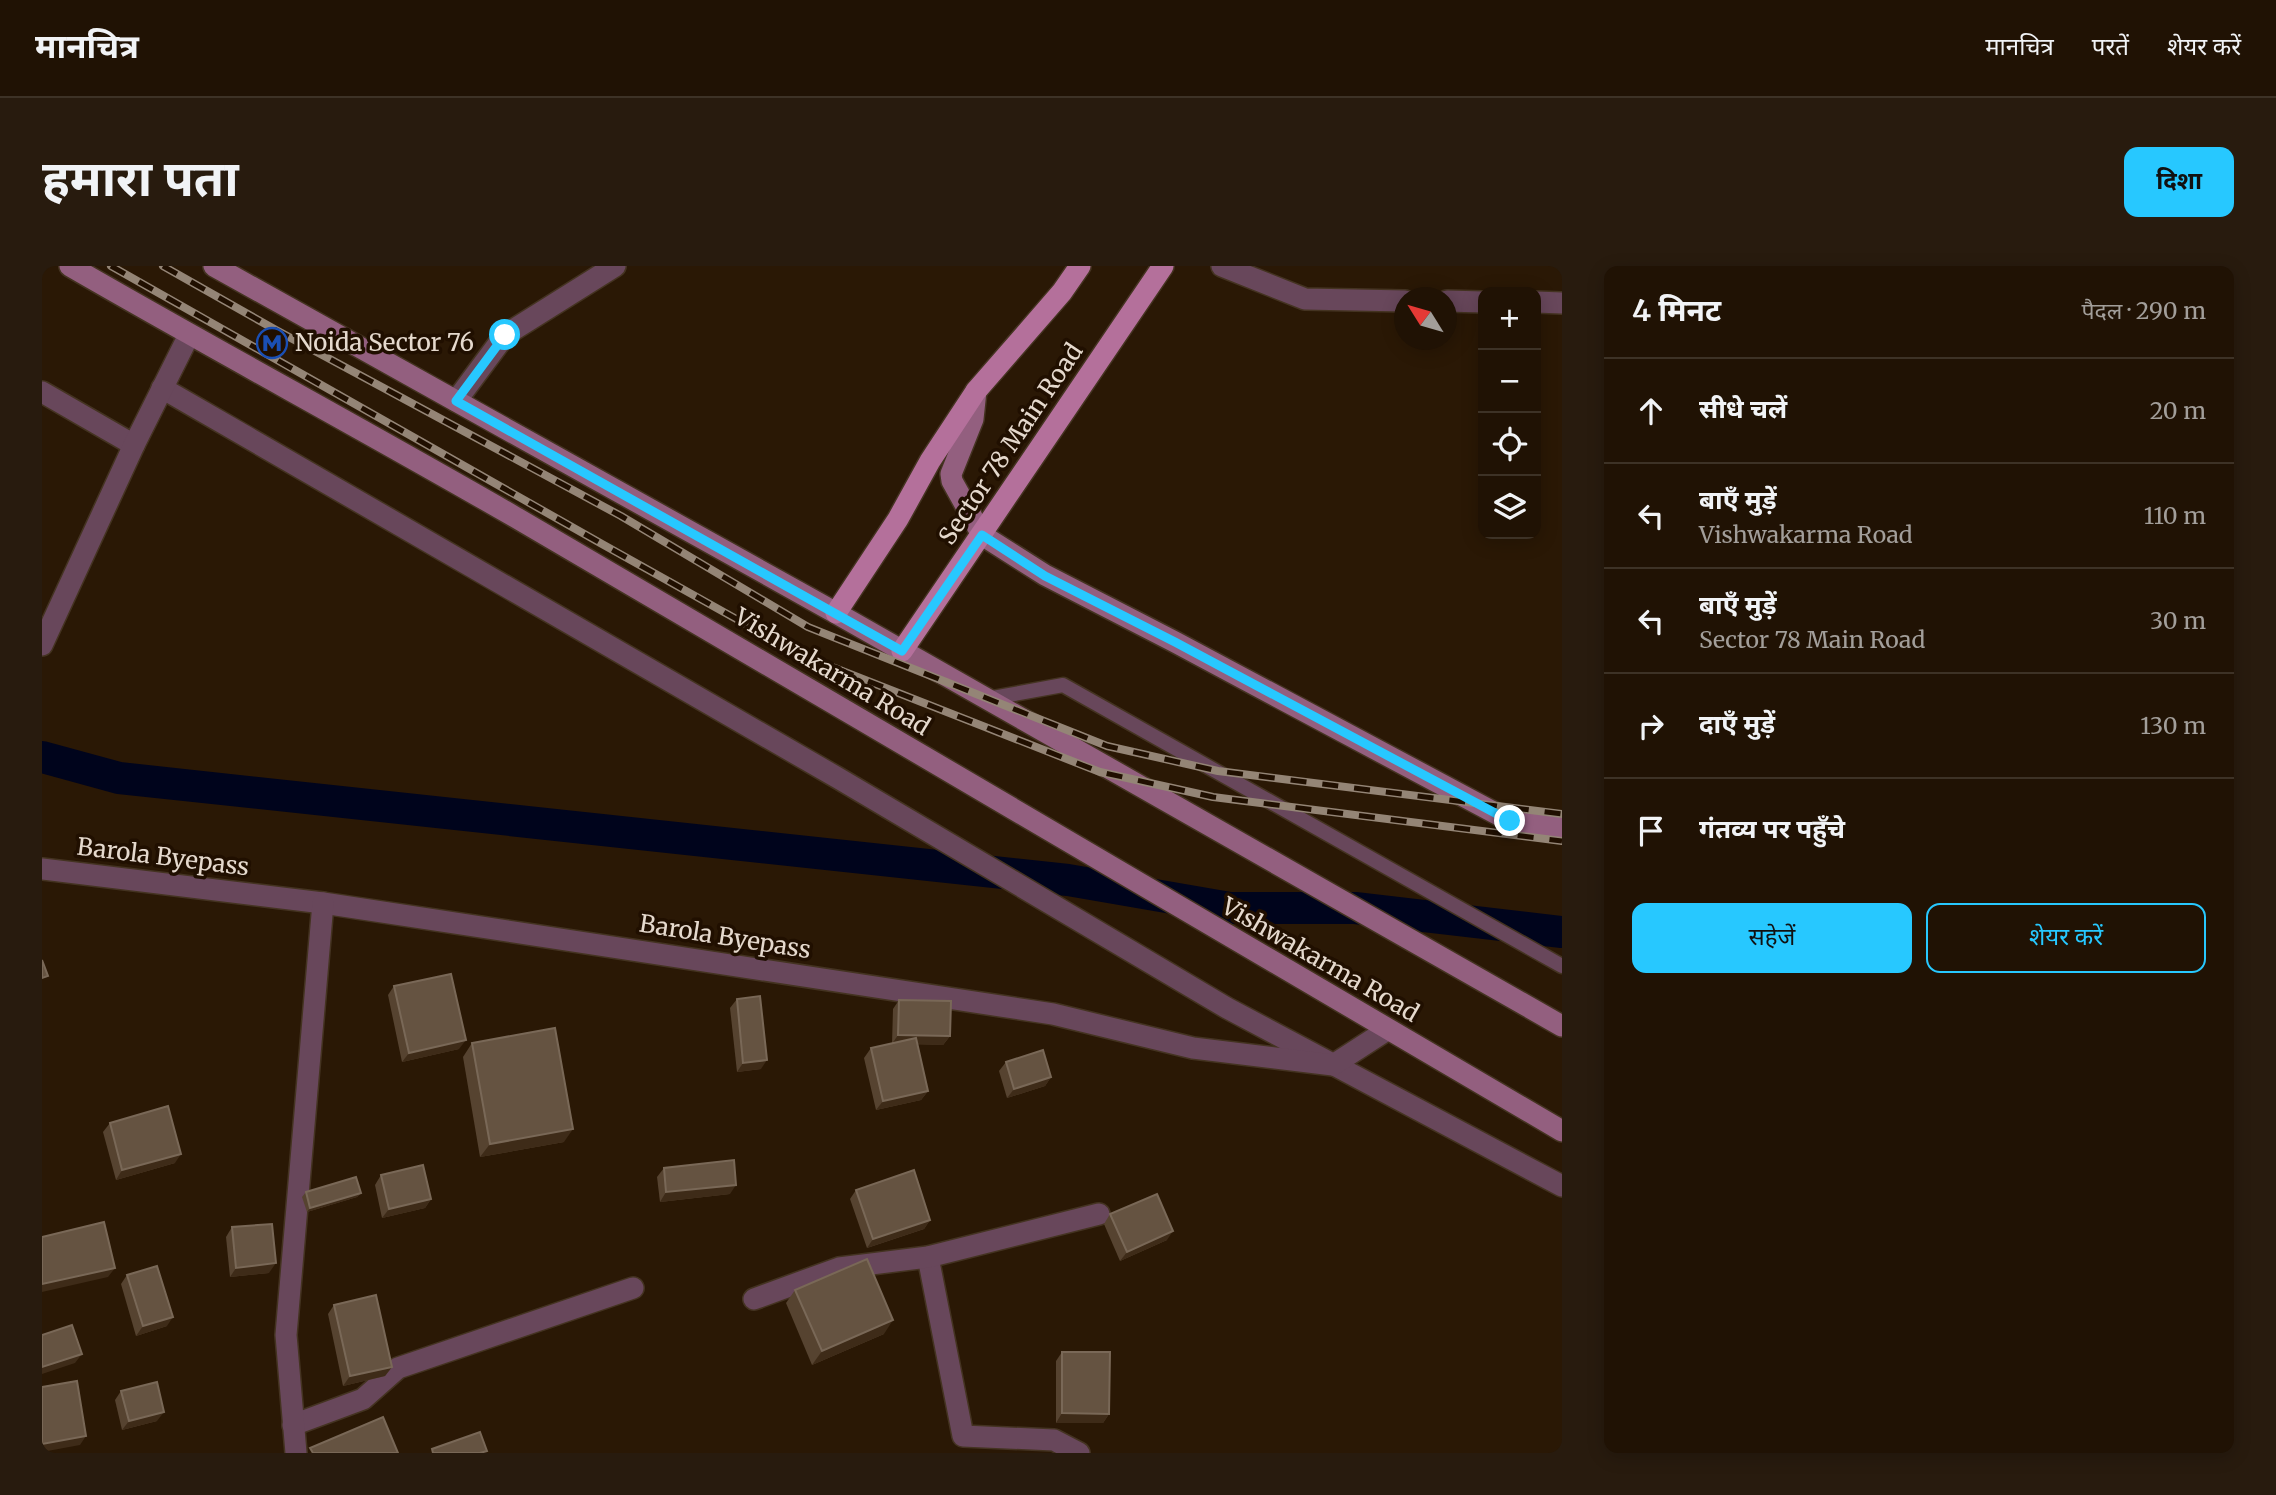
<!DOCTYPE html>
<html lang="hi">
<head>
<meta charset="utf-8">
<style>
  :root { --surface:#201204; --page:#281b0e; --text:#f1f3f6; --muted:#a29e9a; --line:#3d3226; --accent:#27c8ff }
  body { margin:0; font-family:Merriweather,"Noto Sans Devanagari",serif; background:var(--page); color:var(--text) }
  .controls { position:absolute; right:21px; top:21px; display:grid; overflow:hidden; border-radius:14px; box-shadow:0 4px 18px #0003 }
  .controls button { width:63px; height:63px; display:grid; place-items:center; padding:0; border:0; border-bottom:2px solid var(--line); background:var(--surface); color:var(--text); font:35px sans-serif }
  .compass { position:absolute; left:1352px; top:21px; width:63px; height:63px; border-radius:50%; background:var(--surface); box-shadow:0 4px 18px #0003; rotate:307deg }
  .stop { position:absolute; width:21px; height:21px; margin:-16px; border:5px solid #27c8ff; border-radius:50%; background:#fff }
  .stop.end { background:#27c8ff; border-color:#fff; box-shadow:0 2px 7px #0008 }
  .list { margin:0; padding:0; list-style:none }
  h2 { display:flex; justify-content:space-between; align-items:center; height:91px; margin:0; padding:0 28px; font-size:30px }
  h2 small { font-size:23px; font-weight:400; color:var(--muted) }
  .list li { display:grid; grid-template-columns:46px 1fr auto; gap:21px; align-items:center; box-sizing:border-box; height:105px; padding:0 28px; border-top:2px solid var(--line) }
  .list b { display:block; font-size:26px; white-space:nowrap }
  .list p { margin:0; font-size:23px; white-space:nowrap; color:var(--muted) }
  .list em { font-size:23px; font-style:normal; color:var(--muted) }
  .actions { display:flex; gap:14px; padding:21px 28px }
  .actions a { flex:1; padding:16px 0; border:2px solid var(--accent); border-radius:14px; text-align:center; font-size:24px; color:var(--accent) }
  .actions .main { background:var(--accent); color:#111 }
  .icon { flex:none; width:38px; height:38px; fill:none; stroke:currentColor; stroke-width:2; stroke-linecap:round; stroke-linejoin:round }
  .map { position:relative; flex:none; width:1520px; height:1187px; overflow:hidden; border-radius:14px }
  header { display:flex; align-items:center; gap:42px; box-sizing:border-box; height:98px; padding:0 35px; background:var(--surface); border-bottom:2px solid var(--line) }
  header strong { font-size:33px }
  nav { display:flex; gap:38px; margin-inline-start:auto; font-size:24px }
  .intro { display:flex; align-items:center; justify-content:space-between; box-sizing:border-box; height:168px; padding:0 42px }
  h1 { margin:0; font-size:49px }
  .button { padding:18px 32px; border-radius:14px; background:var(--accent); color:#111; font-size:24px; font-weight:700 }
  main { display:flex; gap:42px; padding:0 42px }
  aside { flex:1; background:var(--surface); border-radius:14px; box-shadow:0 4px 18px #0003 }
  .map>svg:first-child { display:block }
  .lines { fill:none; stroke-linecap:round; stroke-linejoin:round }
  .canal { stroke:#00041c; stroke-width:32 }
  .lane-casing { stroke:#443321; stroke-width:17 }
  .street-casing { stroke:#443321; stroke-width:24 }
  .secondary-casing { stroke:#443321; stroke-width:24 }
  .primary-casing { stroke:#443321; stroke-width:24 }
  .lane { stroke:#68475b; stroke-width:14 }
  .street { stroke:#68475b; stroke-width:21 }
  .secondary { stroke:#935f7f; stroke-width:21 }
  .primary { stroke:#b4709b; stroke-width:21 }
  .rail-casing { stroke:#948576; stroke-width:8 }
  .rail { stroke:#200f00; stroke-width:5; stroke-dasharray:16; stroke-linecap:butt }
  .wall { fill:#564330 }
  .shaded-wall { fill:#3e2b18 }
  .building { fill:#655341; stroke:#796857; stroke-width:2 }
  .route { stroke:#27c8ff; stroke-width:9 }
  .labels { text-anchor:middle; stroke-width:7; stroke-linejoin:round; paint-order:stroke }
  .poi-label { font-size:24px; fill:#e5d9cd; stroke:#200f00; text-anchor:start }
  .street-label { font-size:24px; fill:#e5d9cd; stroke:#200f00 }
</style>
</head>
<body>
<header>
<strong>मानचित्र</strong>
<nav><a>मानचित्र</a><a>परतें</a><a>शेयर करें</a></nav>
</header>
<div class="intro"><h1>हमारा पता</h1><a class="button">दिशा</a></div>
<main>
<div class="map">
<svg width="1520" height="1187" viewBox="0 0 1520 1187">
  <rect width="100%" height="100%" fill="#2a1805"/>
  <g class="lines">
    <polyline class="canal" points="0,491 77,512 1026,614 1188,642 1313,642 1520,666"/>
    <g class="lane-casing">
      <polyline id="lane" points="945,433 1021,419 1520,700"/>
    </g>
    <g class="street-casing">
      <g id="street">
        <polyline points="1180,0 1263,33 1363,35"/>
        <polyline points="1405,35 1441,36"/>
        <polyline points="1494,36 1520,37"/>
        <polyline points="120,122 796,512 1185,742 1520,920"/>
        <polyline points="0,126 92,179"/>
        <polyline points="414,135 463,69 573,0"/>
        <polyline points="0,379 92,179 147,69"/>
        <polyline points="0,603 281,637 1011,748 1151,782 1291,799 1345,764"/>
        <polyline points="886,991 921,1170 1012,1174 1037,1187"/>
        <polyline points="712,1033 797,1002 886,991 1057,948"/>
        <polyline points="251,1159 321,1133 356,1102 591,1022"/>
        <polyline points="254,1187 244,1069 281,637"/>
      </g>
    </g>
    <g class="secondary-casing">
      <g id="secondary">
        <path d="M28,0c147,85 298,166 445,251 350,203 697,412 1047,614"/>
        <polyline points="172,0 794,347 1520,760"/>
        <polyline points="934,125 931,153 909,208 910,215 940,269 1003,309 1133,376 1468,555 1520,562"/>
      </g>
    </g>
    <g class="primary-casing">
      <g id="primary">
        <polyline points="794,347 856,253 888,195 934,125 1020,26 1038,0"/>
        <polyline points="860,385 1121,0"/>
      </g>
    </g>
    <use href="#lane" class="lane"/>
    <use href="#street" class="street"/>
    <use href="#secondary" class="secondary"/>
    <use href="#primary" class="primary"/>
    <g class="rail-casing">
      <g id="rail">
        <polyline points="69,0 560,278 757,388 1058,506 1171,531 1520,575"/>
        <polyline points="121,0 234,64 579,250 766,361 1065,480 1176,505 1520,548"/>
      </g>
    </g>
    <use href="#rail" class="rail"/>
  </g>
  <g class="wall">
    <polygon points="352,720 417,783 360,796 346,729"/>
    <polygon points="695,733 719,803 695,806 688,742"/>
    <polygon points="857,734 908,770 901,779 875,778 886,825 879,834 834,844 822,792 829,782 850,778 851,743"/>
    <polygon points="430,777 522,876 438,891 421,791"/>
    <polygon points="964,796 1009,811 1003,820 965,832 957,805"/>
    <polygon points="68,857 133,897 74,914 61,866"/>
    <polygon points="622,902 688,928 618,936 615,911"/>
    <polygon points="339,909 389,933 383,942 340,952 333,919"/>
    <polygon points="814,924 888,954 882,963 825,982 808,933"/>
    <polygon points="264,926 319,927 315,931 265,946 260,931"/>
    <polygon points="1068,948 1125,974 1078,995 1062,958"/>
    <polygon points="190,961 227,1007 188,1011 184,971"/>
    <polygon points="85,1009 125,1060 94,1070 79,1018"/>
    <polygon points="753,1024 842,1068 770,1099 744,1037"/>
    <polygon points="292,1039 350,1101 343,1110 301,1120 286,1048"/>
    <polygon points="1020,1086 1067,1148 1061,1157 1014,1157 1014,1095"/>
    <polygon points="79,1125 115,1155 80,1164 73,1134"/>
  </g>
  <g class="shaded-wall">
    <polygon points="856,769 908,770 901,779 850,778"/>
    <polygon points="424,774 417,783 360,796 367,787"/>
    <polygon points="725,794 719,803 695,806 701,797"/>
    <polygon points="1009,811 1003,820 965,832 972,823"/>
    <polygon points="886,825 879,834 834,844 841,835"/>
    <polygon points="531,863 522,876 438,891 448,878"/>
    <polygon points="139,888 133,897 74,914 80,904"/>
    <polygon points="694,919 688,928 618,936 624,926"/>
    <polygon points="319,927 315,931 265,946 268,942"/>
    <polygon points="389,933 383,942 340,952 347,943"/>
    <polygon points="888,954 882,963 825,982 831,973"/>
    <polygon points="1131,965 1125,974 1078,995 1085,986"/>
    <polygon points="234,997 227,1007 188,1011 194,1002"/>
    <polygon points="73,1002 66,1011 0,1026 0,1018"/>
    <polygon points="131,1051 125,1060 94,1070 101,1060"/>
    <polygon points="851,1054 842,1068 770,1099 780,1085"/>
    <polygon points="40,1088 33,1097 0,1108 0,1101"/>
    <polygon points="350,1101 343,1110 301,1120 308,1110"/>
    <polygon points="122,1146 115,1155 80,1164 87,1155"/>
    <polygon points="1020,1147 1067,1148 1061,1157 1014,1157"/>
    <polygon points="44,1170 38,1179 0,1186 0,1178"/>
  </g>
  <g class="building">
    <polygon points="0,694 6,710 0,712"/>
    <polygon points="409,708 424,774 367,787 352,720"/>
    <polygon points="718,730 725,794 701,797 695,733"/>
    <polygon points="857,734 909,735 908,770 856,769"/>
    <polygon points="513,762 531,863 448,878 430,777"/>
    <polygon points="874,772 886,825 841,835 829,782"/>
    <polygon points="1001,784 1009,811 972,823 964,796"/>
    <polygon points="126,840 139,888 80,904 68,857"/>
    <polygon points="692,894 694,919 624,926 622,902"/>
    <polygon points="381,899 389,933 347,943 339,909"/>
    <polygon points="872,904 888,954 831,973 814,924"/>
    <polygon points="314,911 319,927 268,942 264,926"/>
    <polygon points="1115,928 1131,965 1085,986 1068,948"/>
    <polygon points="62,956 73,1002 0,1018 0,971"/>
    <polygon points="230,958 234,997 194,1002 190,961"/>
    <polygon points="825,993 851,1054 780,1085 753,1024"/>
    <polygon points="115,1000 131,1051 101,1060 85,1009"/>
    <polygon points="334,1029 350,1101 308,1110 292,1039"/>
    <polygon points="30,1059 40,1088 0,1101 0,1069"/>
    <polygon points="1020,1086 1068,1086 1067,1148 1020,1147"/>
    <polygon points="35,1115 44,1170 0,1178 0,1121"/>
    <polygon points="115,1116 122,1146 87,1155 79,1125"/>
    <polygon points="341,1151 356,1187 271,1187 268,1182"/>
    <polygon points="438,1166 445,1185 438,1187 391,1187 390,1183"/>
  </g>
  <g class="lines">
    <polyline class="route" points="463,69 414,135 860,385 940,269 1003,310 1133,376 1468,555"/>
  </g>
  <defs>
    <g id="metro-ring" transform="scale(1.575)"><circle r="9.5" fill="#200f00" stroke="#1a4fb4" stroke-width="1.5"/><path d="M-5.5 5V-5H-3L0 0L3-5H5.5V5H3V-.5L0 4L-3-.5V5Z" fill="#1a4fb4"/></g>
  </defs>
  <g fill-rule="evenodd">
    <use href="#metro-ring" x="230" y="77"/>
  </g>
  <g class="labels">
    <g class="poi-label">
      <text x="253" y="85">Noida Sector 76</text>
    </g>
    <g class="street-label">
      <text transform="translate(969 178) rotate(-56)" y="8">Sector 78 Main Road</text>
      <text transform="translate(790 406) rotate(31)" y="8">Vishwakarma Road</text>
      <text transform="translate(121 591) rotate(7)" y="8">Barola Byepass</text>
      <text transform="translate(683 671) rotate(9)" y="8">Barola Byepass</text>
      <text transform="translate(1278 694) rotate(30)" y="8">Vishwakarma Road</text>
    </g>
  </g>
</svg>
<div class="controls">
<button>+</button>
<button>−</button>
<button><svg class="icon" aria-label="locate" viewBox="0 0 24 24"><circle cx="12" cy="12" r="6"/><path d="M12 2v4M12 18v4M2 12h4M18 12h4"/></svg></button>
<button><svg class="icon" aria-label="layers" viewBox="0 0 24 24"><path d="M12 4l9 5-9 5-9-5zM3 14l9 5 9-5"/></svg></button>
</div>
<svg class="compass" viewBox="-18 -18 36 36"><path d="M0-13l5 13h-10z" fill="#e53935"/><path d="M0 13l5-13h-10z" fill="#a29e9a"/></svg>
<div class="stop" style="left:463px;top:69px"></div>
<div class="stop end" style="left:1468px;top:555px"></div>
</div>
<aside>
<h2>4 मिनट<small>पैदल · 290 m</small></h2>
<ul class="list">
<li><svg class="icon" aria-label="ahead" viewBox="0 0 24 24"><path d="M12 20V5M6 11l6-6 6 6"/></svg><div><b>सीधे चलें</b></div><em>20 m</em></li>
<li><svg class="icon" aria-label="left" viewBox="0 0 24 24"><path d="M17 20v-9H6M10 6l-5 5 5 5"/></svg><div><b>बाएँ मुड़ें</b><p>Vishwakarma Road</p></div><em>110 m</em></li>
<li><svg class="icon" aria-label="left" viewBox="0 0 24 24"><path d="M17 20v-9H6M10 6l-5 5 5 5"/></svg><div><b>बाएँ मुड़ें</b><p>Sector 78 Main Road</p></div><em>30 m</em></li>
<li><svg class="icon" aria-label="right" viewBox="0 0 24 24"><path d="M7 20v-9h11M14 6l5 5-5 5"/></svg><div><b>दाएँ मुड़ें</b></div><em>130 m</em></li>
<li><svg class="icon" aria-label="arrive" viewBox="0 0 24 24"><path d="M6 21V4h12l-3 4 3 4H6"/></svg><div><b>गंतव्य पर पहुँचे</b></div></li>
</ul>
<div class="actions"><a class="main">सहेजें</a><a>शेयर करें</a></div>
</aside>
</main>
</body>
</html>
